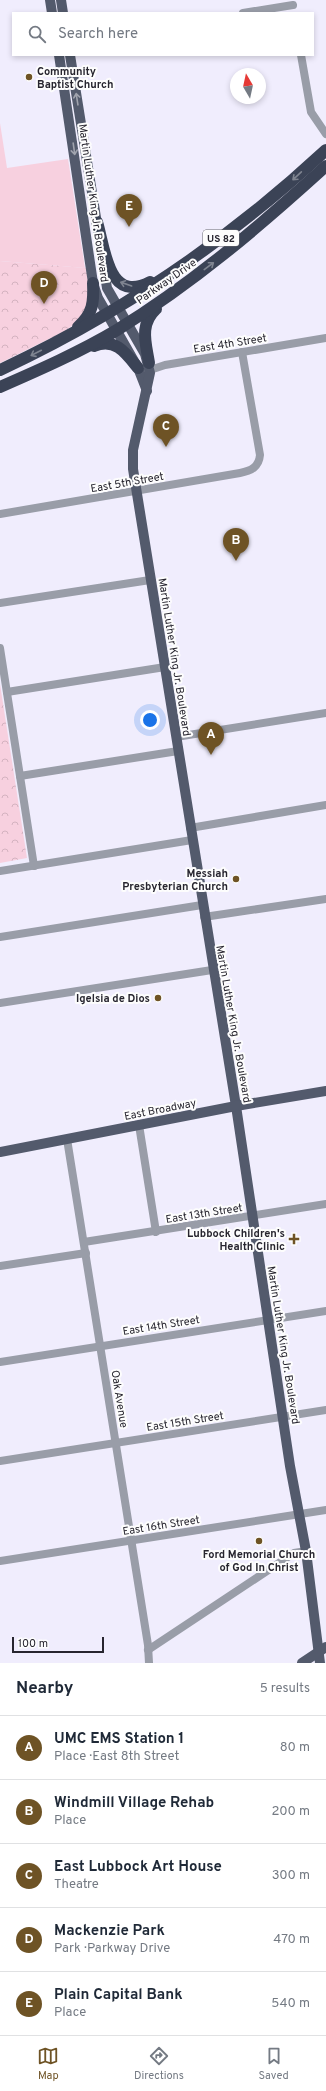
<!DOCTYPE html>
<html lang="en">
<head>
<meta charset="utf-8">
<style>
  :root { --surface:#fff; --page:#f2f2f3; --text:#1f2937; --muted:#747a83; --line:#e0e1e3; --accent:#6e5325 }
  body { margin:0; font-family:Overpass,sans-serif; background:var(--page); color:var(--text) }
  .compass { position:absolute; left:230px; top:68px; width:36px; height:36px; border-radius:50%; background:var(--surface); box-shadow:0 2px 6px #0003; rotate:351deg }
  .scale { position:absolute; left:12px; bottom:10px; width:92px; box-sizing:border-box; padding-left:4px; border:2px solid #27252f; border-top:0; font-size:11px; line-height:14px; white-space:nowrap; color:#27252f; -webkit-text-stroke:3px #fdfdfd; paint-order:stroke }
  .you { position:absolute; left:150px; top:720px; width:14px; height:14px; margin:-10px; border:3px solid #fff; border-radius:50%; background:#1a73e8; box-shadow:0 0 0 6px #1a73e833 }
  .badge { display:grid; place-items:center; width:26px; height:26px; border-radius:50%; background:var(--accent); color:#fff; font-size:13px; font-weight:700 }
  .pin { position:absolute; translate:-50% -33px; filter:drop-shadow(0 1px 2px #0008) }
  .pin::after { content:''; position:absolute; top:21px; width:14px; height:12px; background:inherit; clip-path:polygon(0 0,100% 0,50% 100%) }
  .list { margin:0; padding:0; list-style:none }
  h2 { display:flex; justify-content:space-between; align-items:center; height:52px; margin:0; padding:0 16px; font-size:17px }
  h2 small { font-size:13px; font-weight:400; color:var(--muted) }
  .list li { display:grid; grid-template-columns:26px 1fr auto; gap:12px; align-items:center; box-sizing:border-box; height:64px; padding:0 16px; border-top:1px solid var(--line) }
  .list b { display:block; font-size:15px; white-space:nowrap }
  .list p { margin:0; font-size:13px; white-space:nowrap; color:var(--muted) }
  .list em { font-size:13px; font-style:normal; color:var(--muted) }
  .icon { flex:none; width:22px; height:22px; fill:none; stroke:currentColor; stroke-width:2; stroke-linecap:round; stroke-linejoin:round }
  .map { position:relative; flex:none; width:326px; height:1663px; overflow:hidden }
  .search { position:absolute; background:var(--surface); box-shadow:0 2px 6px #0003; left:12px; right:12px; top:12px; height:44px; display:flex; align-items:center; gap:10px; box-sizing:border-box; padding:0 14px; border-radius:0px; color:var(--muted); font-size:15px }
  .sheet { height:372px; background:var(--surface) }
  nav { display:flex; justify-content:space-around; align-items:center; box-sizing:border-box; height:56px; border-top:1px solid var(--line); background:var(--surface); font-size:11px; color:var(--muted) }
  nav a { display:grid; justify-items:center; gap:2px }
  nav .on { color:var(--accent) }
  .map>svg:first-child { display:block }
  .grass { fill:#f7d0df }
  .park { fill:url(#park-crowns) }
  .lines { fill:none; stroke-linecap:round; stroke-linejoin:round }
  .minor { stroke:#999da8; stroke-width:8 }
  .major { stroke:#535a6c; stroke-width:10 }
  .highway { stroke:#3b4356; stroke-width:12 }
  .oneway { stroke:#a0a3ad }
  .oneway2 { stroke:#7f8490 }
  .poi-dot { fill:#6e5325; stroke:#fdfdfd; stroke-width:1.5 }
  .labels { text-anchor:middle; stroke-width:4; stroke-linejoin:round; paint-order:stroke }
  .shield { fill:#fdfdfd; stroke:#67666d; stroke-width:1 }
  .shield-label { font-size:10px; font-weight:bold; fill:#27252f }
  .poi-label { font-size:11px; font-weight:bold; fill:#27252f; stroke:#fdfdfd; text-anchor:end }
  .street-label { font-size:11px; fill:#27252f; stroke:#fdfdfd }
</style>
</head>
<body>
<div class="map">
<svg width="326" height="1663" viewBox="0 0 326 1663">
  <defs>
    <pattern id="park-crowns" width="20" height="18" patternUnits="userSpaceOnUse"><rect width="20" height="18" fill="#f7d0df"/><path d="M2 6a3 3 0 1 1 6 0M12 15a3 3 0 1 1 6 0" fill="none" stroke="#d4b2c0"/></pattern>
  </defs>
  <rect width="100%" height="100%" fill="#f0edfd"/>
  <polygon class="grass" points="0,123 7,168 68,159 85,268 0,261"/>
  <g class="park">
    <polygon points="0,261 86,268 90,291 85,317 63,332 0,363"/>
    <polygon points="0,684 27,858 0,863"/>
  </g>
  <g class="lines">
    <g class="minor">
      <polyline points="243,13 293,5"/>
      <polyline points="301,55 311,112 326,134"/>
      <polyline points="144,372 165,365 326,338"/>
      <path d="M0,514l240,-41c11,-2 19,-6 20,-18l-18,-103"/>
      <polyline points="0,603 150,580"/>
      <polyline points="0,648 34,866"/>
      <polyline points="7,692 165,667"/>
      <polyline points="176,737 326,713"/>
      <polyline points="20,776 178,751"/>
      <polyline points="190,828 326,805"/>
      <polyline points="0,871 192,840"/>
      <polyline points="204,917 326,899"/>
      <polyline points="0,937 202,905"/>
      <polyline points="0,1003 212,970"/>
      <polyline points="139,1125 156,1232"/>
      <polyline points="67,1139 148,1645 149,1663"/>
      <polyline points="84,1242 326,1204"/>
      <polyline points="0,1266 86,1253"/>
      <polyline points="0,1362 326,1311"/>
      <polyline points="0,1461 326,1410"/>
      <polyline points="0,1561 326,1510"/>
      <polyline points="148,1650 294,1553 306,1551"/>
    </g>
    <g class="major">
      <polyline points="50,0 52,13"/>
      <polyline points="61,0 63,13"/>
      <polyline points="59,55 93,283 98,298 138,368 147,391"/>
      <polyline points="70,55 98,230"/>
      <polyline points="101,251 107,288 145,354 150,373 133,450 133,469 236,1106 290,1466 306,1551 320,1663"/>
      <polyline points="0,1152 236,1106 326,1091"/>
      <polyline points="302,1663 326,1647"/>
    </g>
    <g class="highway">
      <path d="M97,222c8,27 11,82 53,60"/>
      <path d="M78,327c15,-13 16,-25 15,-44"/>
      <path d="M94,346c21,-9 32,7 44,22"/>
      <path d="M149,363c-3,-20 -10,-38 7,-54"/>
      <path d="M0,370c120,-56 229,-130 326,-220"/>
      <path d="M0,387c39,-17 80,-35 117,-57 76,-47 143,-104 209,-164"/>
    </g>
  </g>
  <defs><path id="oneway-shaft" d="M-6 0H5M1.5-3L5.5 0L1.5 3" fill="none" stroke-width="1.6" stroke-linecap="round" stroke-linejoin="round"/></defs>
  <g class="oneway">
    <use href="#oneway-shaft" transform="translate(77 99) rotate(-99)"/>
    <use href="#oneway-shaft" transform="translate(74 149) rotate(82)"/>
  </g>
  <g class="oneway2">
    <use href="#oneway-shaft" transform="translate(297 176) rotate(137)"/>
    <use href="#oneway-shaft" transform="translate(209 266) rotate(-37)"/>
    <use href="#oneway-shaft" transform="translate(126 284) rotate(-161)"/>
    <use href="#oneway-shaft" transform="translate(36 353) rotate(153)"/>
  </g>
  <g class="poi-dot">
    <circle cx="29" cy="77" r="4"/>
    <circle cx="236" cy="879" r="4"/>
    <circle cx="158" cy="998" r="4"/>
    <path d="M292 1233h4v4h4v4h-4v4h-4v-4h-4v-4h4z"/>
    <circle cx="259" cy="1541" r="4"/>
  </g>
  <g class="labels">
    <rect class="shield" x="203" y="230" width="36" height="16" rx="3"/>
    <g class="shield-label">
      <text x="221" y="242">US 82</text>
    </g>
    <g class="poi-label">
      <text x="37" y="75" text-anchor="start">Community<tspan x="37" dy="13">Baptist Church</tspan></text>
      <text x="228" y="877">Messiah<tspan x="228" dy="13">Presbyterian Church</tspan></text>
      <text x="150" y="1002">Igelsia de Dios</text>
      <text x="285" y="1237">Lubbock Children's<tspan x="285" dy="13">Health Clinic</tspan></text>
      <text x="259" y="1558" text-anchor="middle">Ford Memorial Church<tspan x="259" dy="13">of God In Christ</tspan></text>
    </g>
    <g class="street-label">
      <text transform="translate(94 203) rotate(82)" y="4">Martin Luther King Jr. Boulevard</text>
      <text transform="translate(166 281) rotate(-35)" y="4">Parkway Drive</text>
      <text transform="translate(230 343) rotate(-9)" y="4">East 4th Street</text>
      <text transform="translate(127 482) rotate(-10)" y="4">East 5th Street</text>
      <text transform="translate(175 657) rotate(81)" y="4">Martin Luther King Jr. Boulevard</text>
      <text transform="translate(234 1024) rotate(80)" y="4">Martin Luther King Jr. Boulevard</text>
      <text transform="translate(160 1109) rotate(-11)" y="4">East Broadway</text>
      <text transform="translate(204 1213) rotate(-9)" y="4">East 13th Street</text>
      <text transform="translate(161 1325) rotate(-9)" y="4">East 14th Street</text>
      <text transform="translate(284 1345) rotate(81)" y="4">Martin Luther King Jr. Boulevard</text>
      <text transform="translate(120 1399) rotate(81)" y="4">Oak Avenue</text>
      <text transform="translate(185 1421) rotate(-9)" y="4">East 15th Street</text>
      <text transform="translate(161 1525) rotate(-9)" y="4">East 16th Street</text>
    </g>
  </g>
</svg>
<svg class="compass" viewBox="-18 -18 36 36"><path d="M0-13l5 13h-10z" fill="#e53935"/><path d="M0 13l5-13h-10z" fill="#747a83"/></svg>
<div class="scale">100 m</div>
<div class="you"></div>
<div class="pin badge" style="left:211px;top:755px">A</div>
<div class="pin badge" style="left:236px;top:561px">B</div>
<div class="pin badge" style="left:166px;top:447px">C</div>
<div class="pin badge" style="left:44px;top:304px">D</div>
<div class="pin badge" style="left:129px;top:227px">E</div>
<div class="search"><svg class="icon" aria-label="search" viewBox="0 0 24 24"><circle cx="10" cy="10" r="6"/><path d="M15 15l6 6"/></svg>Search here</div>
</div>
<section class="sheet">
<h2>Nearby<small>5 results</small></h2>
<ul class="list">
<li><span class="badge">A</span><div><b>UMC EMS Station 1</b><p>Place · East 8th Street</p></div><em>80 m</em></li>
<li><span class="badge">B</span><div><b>Windmill Village Rehab</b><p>Place</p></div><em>200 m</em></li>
<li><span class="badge">C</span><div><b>East Lubbock Art House</b><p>Theatre</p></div><em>300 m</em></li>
<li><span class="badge">D</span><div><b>Mackenzie Park</b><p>Park · Parkway Drive</p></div><em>470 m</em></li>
<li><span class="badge">E</span><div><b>Plain Capital Bank</b><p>Place</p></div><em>540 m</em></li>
</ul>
</section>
<nav>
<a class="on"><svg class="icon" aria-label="map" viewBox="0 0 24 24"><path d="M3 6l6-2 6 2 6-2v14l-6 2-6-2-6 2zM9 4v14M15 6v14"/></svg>Map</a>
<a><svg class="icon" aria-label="directions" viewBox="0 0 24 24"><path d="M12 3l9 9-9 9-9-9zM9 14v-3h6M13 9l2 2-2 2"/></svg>Directions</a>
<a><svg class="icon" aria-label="saved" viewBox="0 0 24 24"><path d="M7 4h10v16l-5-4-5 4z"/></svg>Saved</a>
</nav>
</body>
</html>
